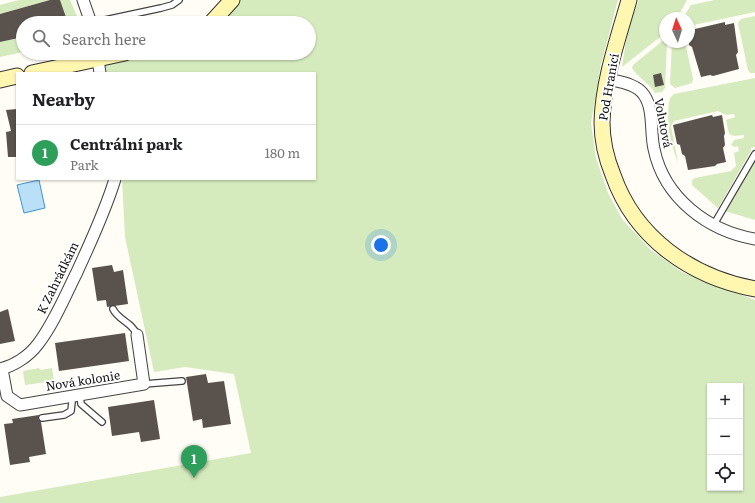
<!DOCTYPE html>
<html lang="en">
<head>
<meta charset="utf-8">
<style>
  :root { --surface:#fff; --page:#f6f6f6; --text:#202124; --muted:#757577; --line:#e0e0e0; --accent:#c4262e }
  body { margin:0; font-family:Literata,serif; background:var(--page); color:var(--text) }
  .controls { position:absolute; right:12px; bottom:12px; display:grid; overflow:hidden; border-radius:0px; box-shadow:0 1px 3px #0004 }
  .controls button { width:36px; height:36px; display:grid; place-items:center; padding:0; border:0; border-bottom:1px solid var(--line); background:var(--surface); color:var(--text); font:20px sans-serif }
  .compass { position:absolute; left:659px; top:12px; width:36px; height:36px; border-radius:50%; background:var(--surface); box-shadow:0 1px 3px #0004; rotate:356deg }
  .you { position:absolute; left:381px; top:245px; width:14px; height:14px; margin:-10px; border:3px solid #fff; border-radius:50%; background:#1a73e8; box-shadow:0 0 0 6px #1a73e833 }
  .badge { display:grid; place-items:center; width:26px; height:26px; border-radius:50%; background:var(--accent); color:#fff; font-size:13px; font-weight:700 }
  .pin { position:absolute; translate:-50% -33px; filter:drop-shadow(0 1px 2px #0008) }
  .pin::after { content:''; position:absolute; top:21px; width:14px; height:12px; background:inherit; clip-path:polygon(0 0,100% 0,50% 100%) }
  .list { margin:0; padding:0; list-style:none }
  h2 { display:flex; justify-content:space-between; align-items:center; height:52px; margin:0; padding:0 16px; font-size:17px }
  h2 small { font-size:13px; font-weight:400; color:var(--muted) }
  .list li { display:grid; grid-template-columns:26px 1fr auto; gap:12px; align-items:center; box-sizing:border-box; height:56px; padding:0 16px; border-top:1px solid var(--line) }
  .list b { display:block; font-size:15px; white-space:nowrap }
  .list p { margin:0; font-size:13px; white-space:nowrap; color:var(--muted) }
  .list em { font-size:13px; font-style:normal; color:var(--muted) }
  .icon { flex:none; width:22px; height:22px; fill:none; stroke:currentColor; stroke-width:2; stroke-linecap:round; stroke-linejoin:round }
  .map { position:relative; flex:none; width:755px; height:503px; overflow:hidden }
  .search { position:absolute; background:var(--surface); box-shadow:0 1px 3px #0004; left:16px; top:16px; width:300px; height:44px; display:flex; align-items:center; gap:10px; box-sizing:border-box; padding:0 14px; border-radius:22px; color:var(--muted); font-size:15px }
  .panel { position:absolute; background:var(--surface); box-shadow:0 1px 3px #0004; left:16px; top:72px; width:300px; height:108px; border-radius:0px }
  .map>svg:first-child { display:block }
  .green { fill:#d5ebbd; fill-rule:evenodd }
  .water { fill:#b9e0f7; stroke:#3f96cf }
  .building { fill:#5a524d }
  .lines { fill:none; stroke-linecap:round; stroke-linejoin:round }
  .lane-casing { stroke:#444; stroke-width:8 }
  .street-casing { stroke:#444; stroke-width:13 }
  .secondary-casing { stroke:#333; stroke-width:17 }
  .lane { stroke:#fff; stroke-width:5.5 }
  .street { stroke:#fff; stroke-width:11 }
  .secondary { stroke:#fff6b0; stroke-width:15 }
  .labels { text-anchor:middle; stroke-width:4; stroke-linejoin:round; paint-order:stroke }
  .street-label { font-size:12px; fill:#111; stroke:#fff }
</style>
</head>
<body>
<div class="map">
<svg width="755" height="503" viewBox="0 0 755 503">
  <rect width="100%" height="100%" fill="#fffdf5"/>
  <g class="green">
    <polygon points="19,0 50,0 0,14 0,5"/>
    <polygon points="60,0 70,0 80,23 68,23"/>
    <path d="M239,0h379l-17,64 -10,59 5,35 12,35 14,26 29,31 31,22 73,28v203h-755v-6l251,-44 -17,-79 -49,-7 -31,5 -29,-135 -3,-58h193v-106h-209l-1,-8 43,-12h161v-30h-89zM710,386h30v102h-30z"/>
    <polygon points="639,0 687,0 677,18 665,18 665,33 622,67 628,28"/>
    <polygon points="715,0 755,0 755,12 689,26 689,18 683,18 691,5"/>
    <polygon points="755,16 755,73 750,73 748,70 738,23 741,19"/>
    <polygon points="23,37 23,52 0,57 0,42"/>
    <path d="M665,39v3h2l-2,46 -3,4 -7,1c-6,-11 -17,-15 -23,-25l1,-3z"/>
    <polygon points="672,42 685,42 693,79 692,83 675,88 670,84"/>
    <path d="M755,78v69l-4,1v3l-33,57 -26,-23v-5l3,-2 36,-7 5,-5 -2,-13 5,-2 -1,-5 -3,1 -4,-2 3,-5 10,-2v-3l-10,1 -5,-2 -3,-14 9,-3 -1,-3 -8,1 -8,-4 -44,10 -3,5 7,37c-8,-21 -13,-43 -8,-65l4,-4z"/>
    <polygon points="755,160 755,220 725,211"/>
    <polygon points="39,368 41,370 52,368 54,381 25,385 23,371"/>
  </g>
  <polygon class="water" points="39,180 45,208 24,213 17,185"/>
  <g class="building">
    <polygon points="50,0 60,0 68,23 23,23 23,37 0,42 0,14"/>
    <polygon points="725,22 725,25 734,23 738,52 736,55 739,69 713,76 710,75 701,77 692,47 689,45 689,32 695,31 695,29"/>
    <polygon points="661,73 664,85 655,87 653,75"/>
    <polygon points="17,109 17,157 8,157 6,132 11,131 6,110"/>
    <polygon points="712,115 713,117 722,115 725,133 724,136 725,145 723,148 726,162 717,164 715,166 688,170 685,156 682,154 680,145 677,144 673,125"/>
    <polygon points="112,265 114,272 123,270 128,304 107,307 106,300 97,301 92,268"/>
    <polygon points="8,309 15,341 0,344 0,312"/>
    <polygon points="125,333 129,361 59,371 55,343"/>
    <polygon points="206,374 208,383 224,381 231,424 203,428 202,419 193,421 186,377"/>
    <polygon points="154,400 160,439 141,442 139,432 112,436 108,407"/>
    <polygon points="39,415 38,419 41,422 46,454 29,457 30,462 10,465 4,424 13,423 12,419"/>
  </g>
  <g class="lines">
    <g class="lane-casing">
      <g id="lane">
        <polyline points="91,23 161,8 172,5 179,0"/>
        <polyline points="713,226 755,154"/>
        <path d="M113,309c5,11 20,14 24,26"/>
        <polyline points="144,384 182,381"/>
        <polyline points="80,395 81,404 102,422"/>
        <polyline points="42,418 64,415 71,411 72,402 71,396"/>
      </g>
    </g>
    <g class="street-casing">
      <g id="street">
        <polyline points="83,0 91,23"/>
        <polyline points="97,53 100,73"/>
        <path d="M608,79c12,3 29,5 36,16 10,14 6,37 10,54 10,49 54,82 101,90"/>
        <path d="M0,369c14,-3 29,-13 38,-25 16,-21 27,-48 39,-72 14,-31 28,-60 38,-93"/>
        <polyline points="2,369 7,396 20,405 144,384 137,335"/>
      </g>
    </g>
    <g class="secondary-casing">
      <g id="secondary">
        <path d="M629,0c-11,39 -26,81 -27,122 0,18 4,36 11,53 22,63 78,102 142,114"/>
        <polyline points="211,23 232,0"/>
        <polyline points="32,73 125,53"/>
        <polyline points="0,80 17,76"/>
      </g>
    </g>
    <use href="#lane" class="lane"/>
    <use href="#street" class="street"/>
    <use href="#secondary" class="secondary"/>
  </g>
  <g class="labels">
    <g class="street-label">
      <text transform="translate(609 87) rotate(-80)" y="4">Pod Hranicí</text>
      <text transform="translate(663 123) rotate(79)" y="4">Volutová</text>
      <text transform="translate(58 278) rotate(-64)" y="4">K Zahrádkám</text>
      <text transform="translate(83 381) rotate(-9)" y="4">Nová kolonie</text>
    </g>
  </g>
</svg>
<div class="controls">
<button>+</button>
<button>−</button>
<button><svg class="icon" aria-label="locate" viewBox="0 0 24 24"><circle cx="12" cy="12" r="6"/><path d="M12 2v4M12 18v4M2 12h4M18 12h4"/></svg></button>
</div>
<svg class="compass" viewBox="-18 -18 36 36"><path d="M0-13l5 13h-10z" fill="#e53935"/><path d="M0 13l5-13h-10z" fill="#757577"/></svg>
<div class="you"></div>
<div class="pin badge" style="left:194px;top:478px;background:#2e9e5b">1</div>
<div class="search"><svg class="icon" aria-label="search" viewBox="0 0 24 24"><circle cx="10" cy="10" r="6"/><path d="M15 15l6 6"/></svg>Search here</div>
<section class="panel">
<h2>Nearby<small></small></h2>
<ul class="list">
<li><span class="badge" style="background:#2e9e5b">1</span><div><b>Centrální park</b><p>Park</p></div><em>180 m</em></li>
</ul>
</section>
</div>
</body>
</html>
